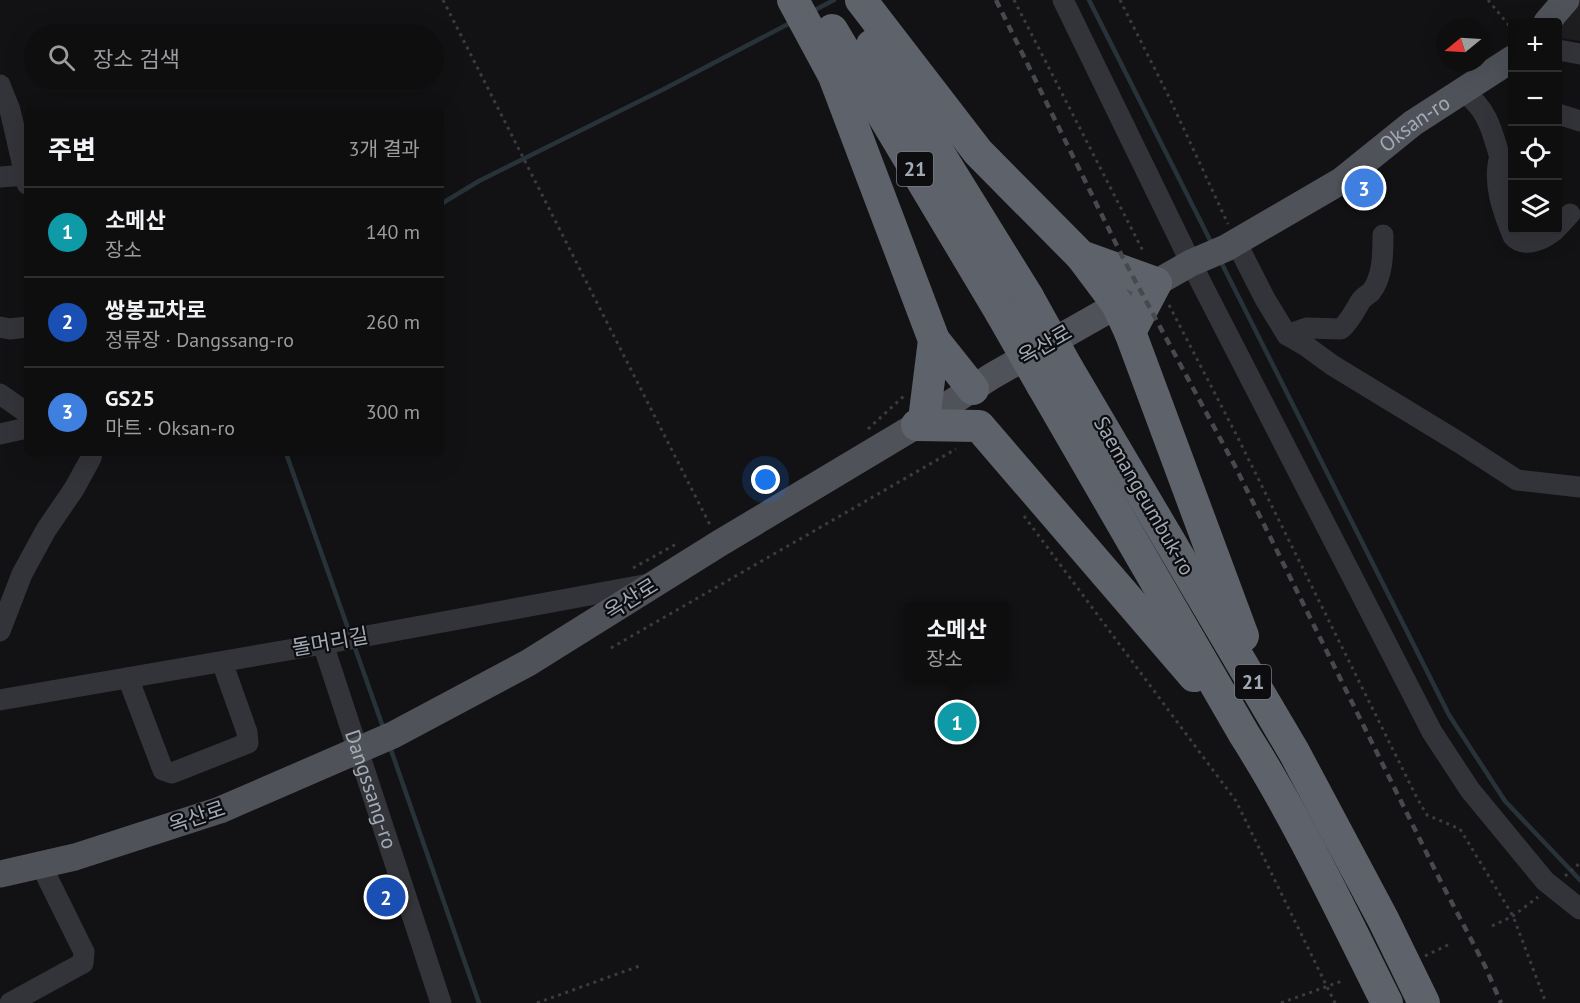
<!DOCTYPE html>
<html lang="ko">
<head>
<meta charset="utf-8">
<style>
  :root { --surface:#0e0e0f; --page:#171718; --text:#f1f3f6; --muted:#9b9c9e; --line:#2e2e2f; --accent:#0b8043 }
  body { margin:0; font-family:"PT Sans","Noto Sans KR",sans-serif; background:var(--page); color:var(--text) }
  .controls { position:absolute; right:18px; top:18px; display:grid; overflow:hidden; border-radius:6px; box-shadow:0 6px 24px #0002 }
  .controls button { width:54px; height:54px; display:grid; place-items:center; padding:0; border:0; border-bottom:2px solid var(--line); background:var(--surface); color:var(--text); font:30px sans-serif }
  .compass { position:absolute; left:1436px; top:18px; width:54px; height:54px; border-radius:50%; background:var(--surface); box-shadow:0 6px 24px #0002; rotate:252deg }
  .you { position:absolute; left:766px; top:480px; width:21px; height:21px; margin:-15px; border:4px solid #fff; border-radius:50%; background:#1a73e8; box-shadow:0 0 0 9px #1a73e833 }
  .badge { display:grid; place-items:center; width:39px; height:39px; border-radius:50%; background:var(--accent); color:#fff; font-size:20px; font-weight:700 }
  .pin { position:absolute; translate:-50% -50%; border:3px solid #fff; box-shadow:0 2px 6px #0006 }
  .popup { position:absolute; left:904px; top:602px; width:105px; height:78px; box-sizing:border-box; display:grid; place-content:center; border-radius:6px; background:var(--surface); filter:drop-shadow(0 2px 4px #0005); font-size:20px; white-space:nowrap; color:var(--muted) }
  .popup b { font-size:22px; color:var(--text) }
  .popup::after { content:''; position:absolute; left:50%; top:100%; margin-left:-12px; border:12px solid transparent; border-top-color:var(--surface) }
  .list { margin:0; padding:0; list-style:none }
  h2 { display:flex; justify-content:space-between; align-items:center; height:78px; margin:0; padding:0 24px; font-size:26px }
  h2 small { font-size:20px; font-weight:400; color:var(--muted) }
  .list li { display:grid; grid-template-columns:39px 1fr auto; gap:18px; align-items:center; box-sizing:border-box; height:90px; padding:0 24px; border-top:2px solid var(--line) }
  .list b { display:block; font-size:22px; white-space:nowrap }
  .list p { margin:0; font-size:20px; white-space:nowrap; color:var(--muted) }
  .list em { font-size:20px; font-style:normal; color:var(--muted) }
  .icon { flex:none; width:33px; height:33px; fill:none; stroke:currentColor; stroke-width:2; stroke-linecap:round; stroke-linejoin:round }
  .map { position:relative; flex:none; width:1580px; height:1003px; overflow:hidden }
  .search { position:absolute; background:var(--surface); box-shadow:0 6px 24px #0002; left:24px; top:24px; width:420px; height:66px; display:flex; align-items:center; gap:15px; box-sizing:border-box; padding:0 21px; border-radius:33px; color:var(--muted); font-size:22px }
  .panel { position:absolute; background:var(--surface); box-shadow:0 6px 24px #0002; left:24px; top:108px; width:420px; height:348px; border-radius:6px }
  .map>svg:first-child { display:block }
  .built { fill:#1e1e21 }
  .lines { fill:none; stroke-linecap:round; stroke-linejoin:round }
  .stream { stroke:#273339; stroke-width:4.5 }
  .path { stroke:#393c40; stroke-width:3; stroke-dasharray:3 4.5; stroke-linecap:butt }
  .minor { stroke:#333439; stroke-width:21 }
  .major { stroke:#4f5259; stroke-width:27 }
  .highway { stroke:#5e636b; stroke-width:32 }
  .rail { stroke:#46494e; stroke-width:4.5; stroke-dasharray:8 6; stroke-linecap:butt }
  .highway-bridge { stroke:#5e636b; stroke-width:32 }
  .labels { text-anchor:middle; stroke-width:4.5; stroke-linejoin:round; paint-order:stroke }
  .shield { fill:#0d0d0f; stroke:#757b84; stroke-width:1.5 }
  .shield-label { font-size:20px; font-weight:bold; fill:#a2aab6 }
  .street-label { font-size:21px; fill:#a2aab6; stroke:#0d0d0f }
</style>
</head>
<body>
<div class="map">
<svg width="1580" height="1003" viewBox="0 0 1580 1003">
  <rect width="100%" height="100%" fill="#121214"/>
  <polygon class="built" points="1577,0 1580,0 1580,41 1558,38 1558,26"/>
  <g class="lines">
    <g class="stream">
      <polyline points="1089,0 1212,244"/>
      <polyline points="813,11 834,0"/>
      <polyline points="441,204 479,181 664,89 792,22"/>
      <polyline points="1220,260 1449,715 1505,801 1580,880"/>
      <polyline points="286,453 350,634"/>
      <polyline points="354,645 384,730"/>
      <polyline points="390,747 479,1003"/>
    </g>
    <g class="path">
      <polyline points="443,0 710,525"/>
      <polyline points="1014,0 1144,253"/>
      <polyline points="1120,0 1169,97 1228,224"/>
      <polyline points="1488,0 1512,29"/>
      <polyline points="1169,305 1238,438 1417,798 1427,815 1460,829 1513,916 1546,1003"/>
      <polyline points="868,429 905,395"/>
      <polyline points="1024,516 1236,801 1335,1003"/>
      <polyline points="633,568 678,543"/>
      <polyline points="611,648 956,449"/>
      <polyline points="1565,876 1580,863"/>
      <polyline points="1492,926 1513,916 1538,897"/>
      <polyline points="1425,956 1450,944"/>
      <polyline points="537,1003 642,965"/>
      <polyline points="1281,1003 1342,981"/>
    </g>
    <g class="minor">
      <polyline points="1063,0 1191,263 1432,732 1470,790 1545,881 1580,909"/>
      <polyline points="1558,50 1580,54"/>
      <polyline points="0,85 10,110 27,184"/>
      <path d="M1462,91c30,20 31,48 42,79"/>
      <polyline points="1558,114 1580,121"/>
      <path d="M1500,156c-8,26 3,56 13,80 11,13 31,3 42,-6"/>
      <polyline points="0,177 25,175"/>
      <polyline points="1558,227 1570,214"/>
      <polyline points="1236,242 1265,299 1287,335 1306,346 1332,365 1460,443 1517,480 1580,487"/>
      <polyline points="0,327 10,329 27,327"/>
      <path d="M1287,335l20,-7 34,1c9,-8 13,-17 19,-27 3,-5 7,-7 11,-10 12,-15 12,-38 12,-57"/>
      <polyline points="0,394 27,413"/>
      <polyline points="0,434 27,428"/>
      <polyline points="0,631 22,574 46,530 74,489 91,458 92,453"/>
      <path id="s1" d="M323,644l118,359"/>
      <polyline points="128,678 163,770 172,773 248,743 247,732 222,662"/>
      <polyline points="0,700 323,644 649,584"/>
      <polyline points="10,1003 83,963 84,952 41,865"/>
    </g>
    <g class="major">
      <polyline points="1547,22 1566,0"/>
      <path id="s2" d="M0,874l75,-17 145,-47 173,-75 135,-72 192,-120 197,-118 75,-49 199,-113 35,-15 115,-67 72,-58 99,-64"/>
    </g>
    <g class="highway">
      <polyline points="793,0 834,76 934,340 924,420"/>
      <polyline points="861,0 978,152 1081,256 1156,283 1130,332"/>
      <polyline points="832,30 1001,313"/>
      <polyline points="872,45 1028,297"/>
      <polyline points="1081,256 1117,304 1130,332 1243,636"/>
      <polyline points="934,340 973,389"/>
      <polyline points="1068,369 1294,752 1383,919 1424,1003"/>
      <path d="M1042,385l202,349c54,85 98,179 143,269"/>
      <polyline points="917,425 979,426 1194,676"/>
    </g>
    <polyline class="rail" points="996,0 1124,260 1235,466 1439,878 1485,966 1501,1003"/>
    <g class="highway-bridge">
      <polyline points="1028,297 1068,369"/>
      <polyline points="1001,313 1042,385"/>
    </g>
  </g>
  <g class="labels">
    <g class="shield">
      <rect x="897" y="152" width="36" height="34" rx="4.5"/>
      <rect x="1235" y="665" width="36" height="34" rx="4.5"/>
    </g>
    <g class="shield-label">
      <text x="915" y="176">21</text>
      <text x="1253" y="689">21</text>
    </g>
    <g class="street-label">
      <text dy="7" stroke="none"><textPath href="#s2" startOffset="1610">Oksan-ro</textPath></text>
      <text transform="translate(1045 345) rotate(-30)" y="7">옥산로</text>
      <text transform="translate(1144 496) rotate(60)" y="7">Saemangeumbuk-ro</text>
      <text transform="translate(631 599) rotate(-32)" y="7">옥산로</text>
      <text transform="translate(330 642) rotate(-10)" y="7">돌머리길</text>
      <text dy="7" stroke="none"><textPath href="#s1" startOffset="153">Dangssang-ro</textPath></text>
      <text transform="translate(197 817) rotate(-19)" y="7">옥산로</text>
    </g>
  </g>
</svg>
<div class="controls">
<button>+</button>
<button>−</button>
<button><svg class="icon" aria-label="locate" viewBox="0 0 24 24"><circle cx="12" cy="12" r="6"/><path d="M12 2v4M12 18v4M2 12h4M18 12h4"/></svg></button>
<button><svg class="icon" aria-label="layers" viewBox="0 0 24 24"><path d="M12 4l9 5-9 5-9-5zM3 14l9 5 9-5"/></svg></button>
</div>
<svg class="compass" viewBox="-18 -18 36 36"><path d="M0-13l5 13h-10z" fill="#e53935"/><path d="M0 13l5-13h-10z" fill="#9b9c9e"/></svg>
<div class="you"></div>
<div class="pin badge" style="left:957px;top:722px;background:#0f9aa8">1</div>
<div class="popup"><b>소메산</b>장소</div>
<div class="pin badge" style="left:386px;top:897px;background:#1a4fb4">2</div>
<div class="pin badge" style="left:1364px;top:188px;background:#3f7fe0">3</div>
<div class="search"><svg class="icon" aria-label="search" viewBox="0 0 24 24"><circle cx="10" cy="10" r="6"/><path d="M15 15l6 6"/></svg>장소 검색</div>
<section class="panel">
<h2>주변<small>3개 결과</small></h2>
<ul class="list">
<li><span class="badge" style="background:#0f9aa8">1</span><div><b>소메산</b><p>장소</p></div><em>140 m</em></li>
<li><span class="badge" style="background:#1a4fb4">2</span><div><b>쌍봉교차로</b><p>정류장 · Dangssang-ro</p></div><em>260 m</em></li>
<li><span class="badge" style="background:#3f7fe0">3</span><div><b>GS25</b><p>마트 · Oksan-ro</p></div><em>300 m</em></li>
</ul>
</section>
</div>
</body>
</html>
